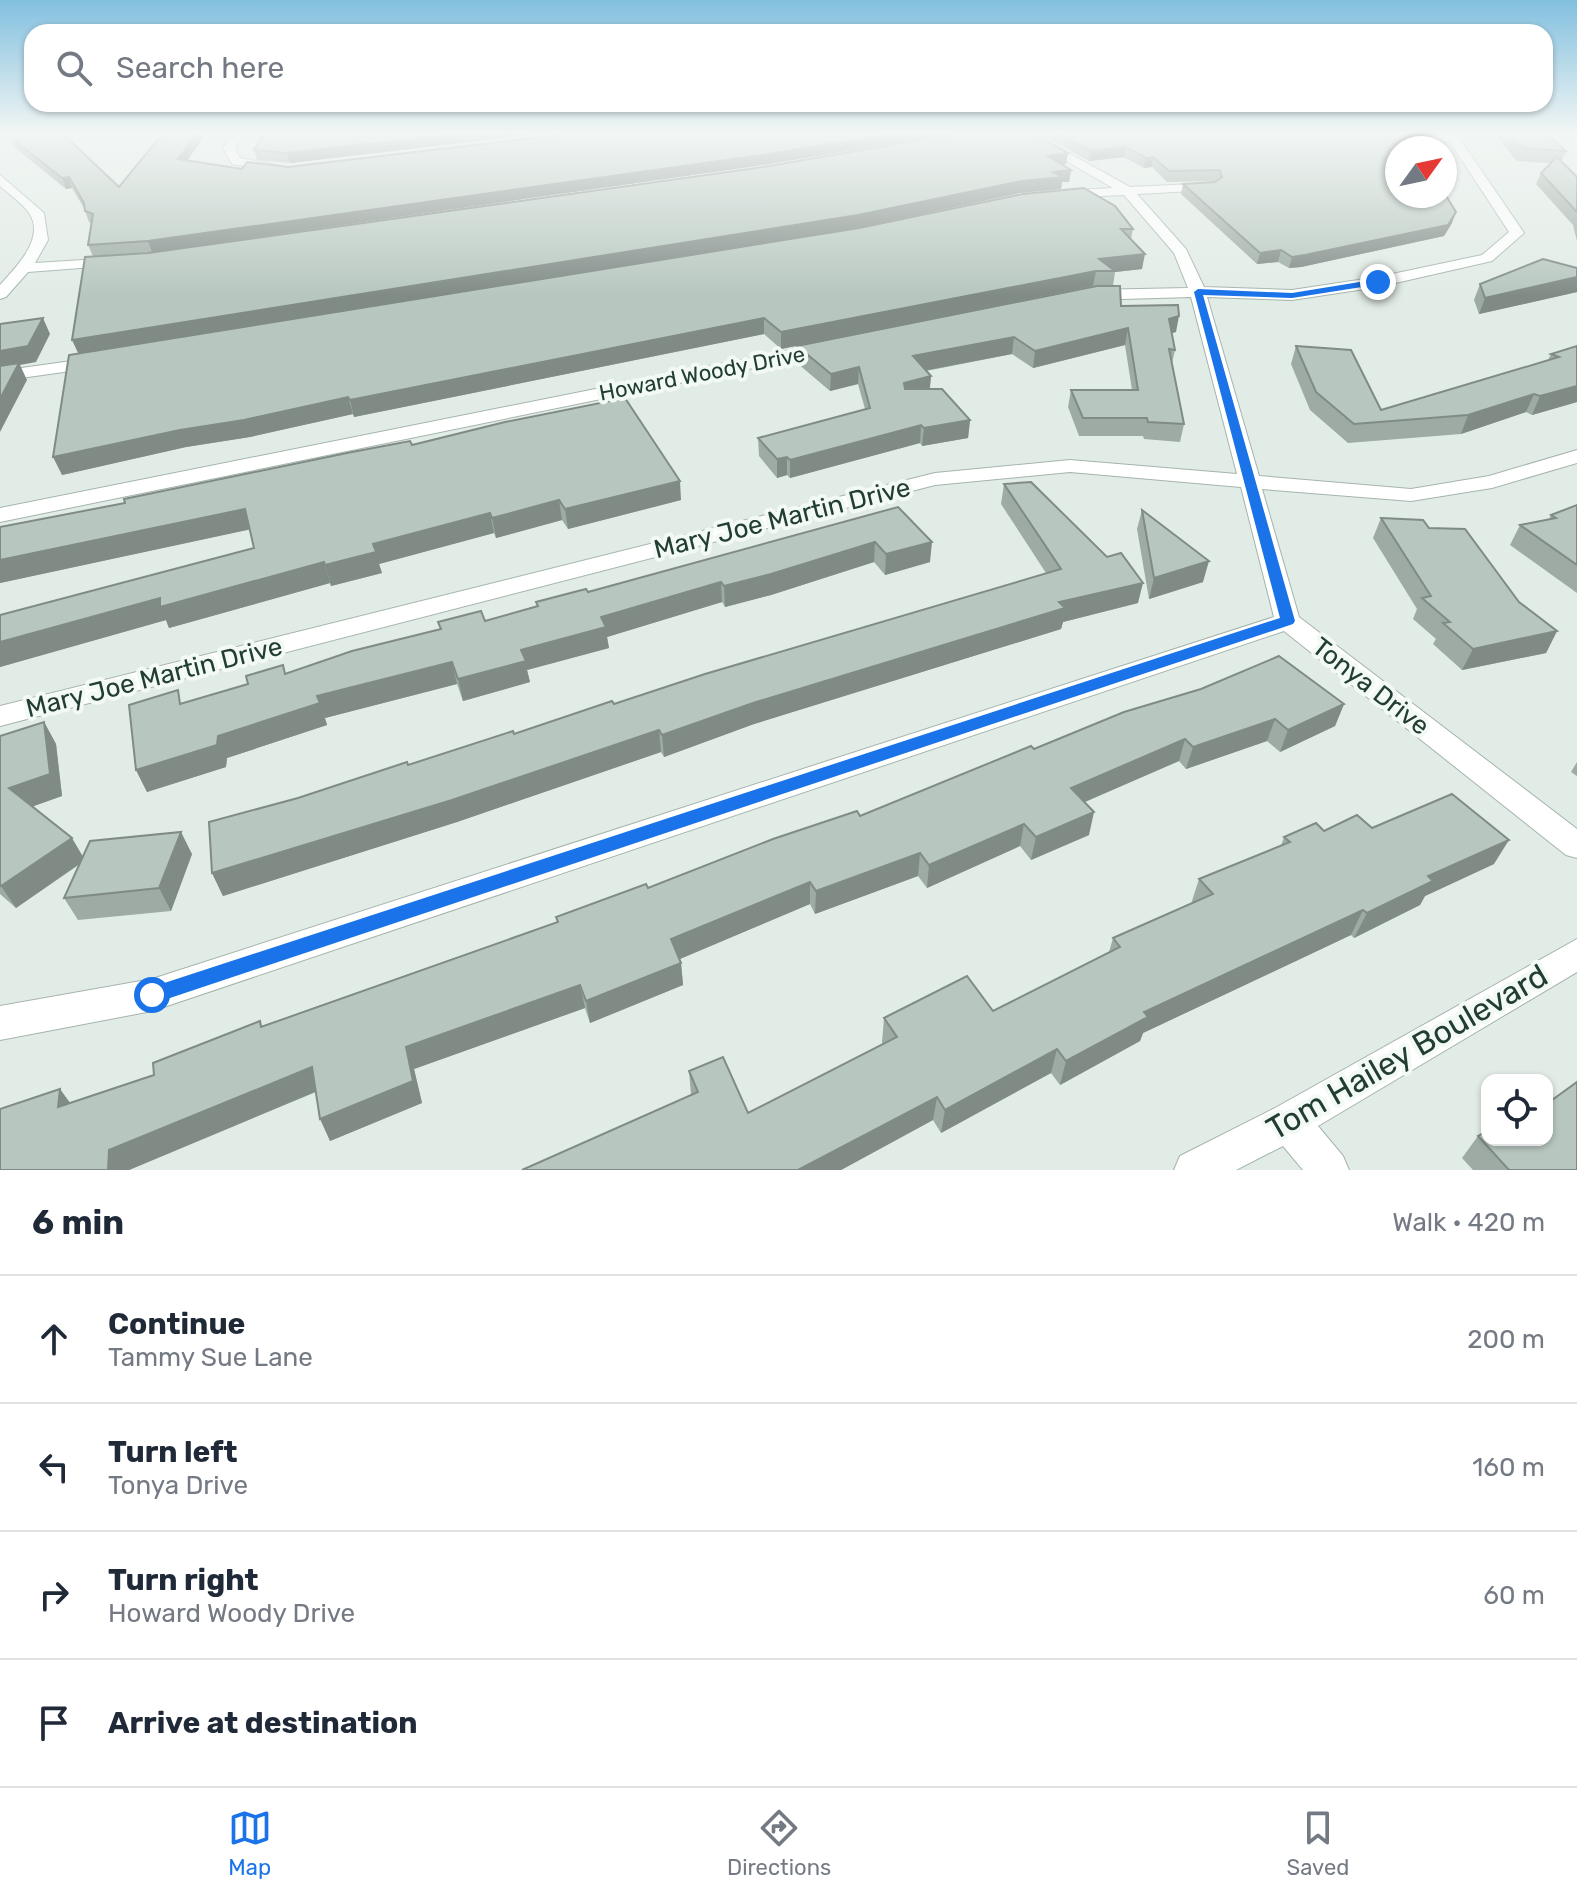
<!DOCTYPE html>
<html lang="en">
<head>
<meta charset="utf-8">
<style>
  :root { --surface:#fff; --page:#f6f6f7; --text:#1f2937; --muted:#747a83; --line:#e0e1e3; --accent:#1a73e8 }
  body { margin:0; font-family:Rubik,sans-serif; background:var(--page); color:var(--text) }
  .controls { position:absolute; right:24px; bottom:24px; display:grid; overflow:hidden; border-radius:16px; box-shadow:0 2px 6px #0004 }
  .controls button { width:72px; height:72px; display:grid; place-items:center; padding:0; border:0; border-bottom:2px solid var(--line); background:var(--surface); color:var(--text); font:40px sans-serif }
  .compass { position:absolute; left:1385px; top:136px; width:72px; height:72px; border-radius:50%; background:var(--surface); box-shadow:0 2px 6px #0004; rotate:57deg }
  .stop { position:absolute; width:24px; height:24px; margin:-18px; border:6px solid #1a73e8; border-radius:50%; background:#fff }
  .stop.end { background:#1a73e8; border-color:#fff; box-shadow:0 2px 8px #0008 }
  .list { margin:0; padding:0; list-style:none }
  h2 { display:flex; justify-content:space-between; align-items:center; height:104px; margin:0; padding:0 32px; font-size:34px }
  h2 small { font-size:26px; font-weight:400; color:var(--muted) }
  .list li { display:grid; grid-template-columns:52px 1fr auto; gap:24px; align-items:center; box-sizing:border-box; height:128px; padding:0 32px; border-top:2px solid var(--line) }
  .list b { display:block; font-size:30px; white-space:nowrap }
  .list p { margin:0; font-size:26px; white-space:nowrap; color:var(--muted) }
  .list em { font-size:26px; font-style:normal; color:var(--muted) }
  .icon { flex:none; width:44px; height:44px; fill:none; stroke:currentColor; stroke-width:2; stroke-linecap:round; stroke-linejoin:round }
  .map { position:relative; flex:none; width:1577px; height:1170px; overflow:hidden }
  .search { position:absolute; background:var(--surface); box-shadow:0 2px 6px #0004; left:24px; right:24px; top:24px; height:88px; display:flex; align-items:center; gap:20px; box-sizing:border-box; padding:0 28px; border-radius:24px; color:var(--muted); font-size:30px }
  .sheet { height:616px; background:var(--surface) }
  nav { display:flex; justify-content:space-around; align-items:center; box-sizing:border-box; height:112px; border-top:2px solid var(--line); background:var(--surface); font-size:22px; color:var(--muted) }
  nav a { display:grid; justify-items:center; gap:4px }
  nav .on { color:var(--accent) }
  .map>svg:first-child { display:block }
  .lines { fill:none; stroke-linecap:round; stroke-linejoin:round }
  .street-casing { stroke:#a5b4ac; stroke-width:2 }
  .street { fill:#fff; fill-rule:evenodd }
  .wall { fill:#9daba4 }
  .shaded-wall { fill:#808b86 }
  .building { fill:#b7c7bf; stroke:#808b86; stroke-width:2 }
  .route { fill:#1a73e8 }
  .labels { text-anchor:middle; stroke-width:8; stroke-linejoin:round; paint-order:stroke }
  .far-street-label { font-size:22px; fill:#223e32; stroke:#f3f9f5 }
  .street-label { font-size:26px; fill:#223e32; stroke:#f3f9f5 }
  .near-street-label { font-size:32px; fill:#223e32; stroke:#f3f9f5 }
</style>
</head>
<body>
<div class="map">
<svg width="1577" height="1170" viewBox="0 0 1577 1170">
  <rect width="100%" height="100%" fill="#e2ece6"/>
  <g class="lines">
    <g class="street-casing">
      <g id="street">
        <polygon points="234,132 245,132 235,148 240,158 282,166 282,172 232,164 223,148"/>
        <polygon points="1016,132 1030,132 1130,187 1216,183 1217,186 1211,190 1137,194 1186,249 1204,287 1292,290 1378,277 1482,255 1509,232 1450,142 1351,135 1346,132 1445,135 1444,132 1455,132 1524,233 1492,261 1378,287 1292,300 1207,297 1259,476 1411,489 1489,476 1577,450 1577,463 1492,488 1411,501 1262,489 1299,617 1577,829 1577,858 1566,855 1284,631 152,1011 0,1040 0,1006 152,979 1274,617 1241,487 1070,472 935,485 0,726 0,706 935,473 1070,460 1237,474 1191,297 1089,300 1081,295 1089,290 1188,288 1174,253 1124,195 1057,198 1056,195 1062,191 1113,188"/>
        <path d="M0,175l44,38 4,27 -13,23 80,-5 7,4 -2,3 -92,7 -22,25 -6,2v-14c16,-18 46,-47 29,-72 -7,-10 -20,-19 -29,-27z"/>
        <polygon points="830,342 839,347 836,351 0,522 0,508"/>
        <polygon points="100,357 106,358 109,362 106,366 0,381 0,371"/>
        <polygon points="1577,939 1577,972 1318,1126 1343,1156 1349,1170 1303,1170 1283,1146 1236,1170 1174,1170 1180,1156 1275,1108"/>
      </g>
    </g>
    <use href="#street" class="street"/>
  </g>
  <g class="wall">
    <polygon points="16,132 139,132 65,136 119,187 164,132 207,132 187,161 242,169 288,167 583,132 961,132 763,165 152,252 93,256 88,245 92,223 89,222 84,208 72,188 66,189 14,147 10,137"/>
    <polygon points="265,132 556,132 290,163 257,160 254,150"/>
    <polygon points="1036,132 1413,133 1445,196 1445,181 1450,189 1447,198 1452,223 1444,236 1301,267 1289,268 1278,262 1257,264 1181,194 1183,184 1215,182 1217,181 1167,182 1152,167 1144,168 1124,157 1089,161"/>
    <polygon points="1493,132 1546,132 1566,151 1561,162 1577,177 1577,241 1573,225 1536,184 1541,173 1551,163 1517,161"/>
    <polygon points="1068,153 1066,164 1063,165 1071,170 1069,182 1062,182 1061,189 1020,193 851,229 1133,229 1131,239 1142,269 1115,272 1113,286 1093,286 781,349 764,334 354,417 353,414 250,437 186,447 62,475 78,354 148,253 763,167"/>
    <polygon points="1577,268 1577,292 1479,314 1474,300 1480,284"/>
    <polygon points="1121,306 1176,332 1172,333 1175,350 1172,363 1184,424 1180,442 1144,439 1143,436 1079,436 1068,407 1071,390 1132,390 1125,345 1033,368 1012,354 926,371 931,376 930,389 970,420 968,438 922,446 920,443 790,478 787,475 777,478 759,456 758,438 865,409 858,384 830,391 797,363 797,346"/>
    <polygon points="1296,346 1381,410 1548,360 1551,354 1577,346 1577,402 1532,415 1526,412 1461,434 1348,443 1310,410 1291,364"/>
    <polygon points="412,445 681,500 568,529 562,520 496,538 494,533 379,564 382,573 331,586 330,583 169,628 166,620 0,667 0,615 254,548 250,529 0,583 0,527 125,503"/>
    <polygon points="1004,484 1138,603 1063,622 1061,629 754,724 664,757 661,752 457,822 223,896 212,873 298,798 614,704 1046,573 1001,504"/>
    <polygon points="1577,505 1577,593 1510,545 1520,525 1549,519 1551,515"/>
    <polygon points="898,507 930,562 885,575 874,562 771,595 725,607 722,602 607,637 609,648 527,670 530,682 463,701 457,684 325,718 327,725 227,758 226,767 147,792 136,770 183,703 537,607 536,602 588,592"/>
    <polygon points="1142,510 1203,582 1149,599 1137,529"/>
    <polygon points="1381,518 1429,528 1519,602 1557,631 1546,653 1462,670 1433,644 1436,639 1413,619 1417,609 1373,538"/>
    <polygon points="1344,704 1335,726 1280,752 1267,741 1186,769 1179,761 1085,802 1089,835 1031,860 1020,846 927,888 918,876 815,914 810,904 679,959 681,963 683,985 590,1023 585,1008 414,1069 422,1103 330,1141 316,1092 129,1170 0,1170 70,1103 154,1075 260,1021 262,1026 557,922 556,917 648,888 860,816 1034,749"/>
    <polygon points="44,722 56,744 62,796 33,806 83,856 192,854 171,911 78,920 64,898 80,864 16,908 0,894 0,736"/>
    <polygon points="1577,762 1577,776 1571,772"/>
    <polygon points="1372,828 1494,864 1425,896 1420,905 1354,938 1351,935 1143,1033 1140,1041 1060,1085 1051,1073 941,1133 933,1120 841,1170 522,1170 691,1095 689,1071 748,1113 883,1044 882,1042 884,1018 993,1011 1109,952 1113,938 1191,904 1199,879 1281,846 1284,837 1324,831"/>
    <polygon points="1478,1136 1577,1170 1473,1170 1462,1158"/>
  </g>
  <g class="shaded-wall">
    <polygon points="198,132 207,132 181,169 178,159"/>
    <polygon points="472,132 556,132 290,163 287,153"/>
    <polygon points="904,132 961,132 763,165 152,252 148,241"/>
    <polygon points="1126,147 1124,157 1089,161 1091,151"/>
    <polygon points="1068,153 1066,164 1047,167 1048,156"/>
    <polygon points="1153,157 1152,167 1144,168 1146,158"/>
    <polygon points="1071,170 1069,182 1062,182 1061,189 1020,193 857,228 79,355 72,340 1053,172"/>
    <polygon points="69,177 72,188 66,189 62,178"/>
    <polygon points="1456,212 1452,223 1444,236 1301,267 1289,268 1292,257"/>
    <polygon points="1281,250 1278,262 1257,264 1260,253"/>
    <polygon points="1145,254 1142,269 1115,272 1115,271 1099,259"/>
    <polygon points="1096,271 1093,286 781,349 781,332"/>
    <polygon points="1577,277 1577,292 1479,314 1485,298"/>
    <polygon points="1179,316 1176,332 1165,335 1169,319"/>
    <polygon points="43,318 50,334 36,362 20,365 27,380 0,432 0,351"/>
    <polygon points="764,318 764,334 354,417 350,400"/>
    <polygon points="1128,328 1125,345 1033,368 1035,351"/>
    <polygon points="1014,337 1012,354 912,373 913,356"/>
    <polygon points="859,367 858,384 830,391 831,374"/>
    <polygon points="931,376 929,393 903,400 904,383"/>
    <polygon points="1577,386 1577,402 1532,415 1540,396"/>
    <polygon points="1534,394 1526,412 1461,434 1468,415"/>
    <polygon points="348,397 353,414 250,437 186,447 62,475 53,457 180,430"/>
    <polygon points="970,420 968,438 922,446 924,428"/>
    <polygon points="921,425 920,443 790,478 790,460"/>
    <polygon points="787,457 787,475 777,478 777,459"/>
    <polygon points="680,481 681,500 568,529 565,509"/>
    <polygon points="559,500 562,520 496,538 492,518"/>
    <polygon points="245,509 252,529 0,583 0,560"/>
    <polygon points="490,513 494,533 379,564 382,573 331,586 325,565 373,544"/>
    <polygon points="875,542 874,562 771,595 725,607 724,586"/>
    <polygon points="932,542 930,562 885,575 886,554"/>
    <polygon points="1209,561 1203,582 1149,599 1154,578"/>
    <polygon points="324,562 330,583 169,628 166,620 0,667 0,642 160,598"/>
    <polygon points="721,582 722,602 607,637 609,648 527,670 530,682 463,701 458,679 521,650 601,617"/>
    <polygon points="1143,583 1138,603 1063,622 1061,629 754,724 664,757 662,735 753,703 1059,602"/>
    <polygon points="1557,631 1546,653 1462,670 1473,649"/>
    <polygon points="452,662 457,684 325,718 317,696"/>
    <polygon points="320,703 327,725 227,758 226,767 147,792 136,770 218,736"/>
    <polygon points="1344,704 1335,726 1280,752 1288,730"/>
    <polygon points="1275,719 1267,741 1186,769 1193,747"/>
    <polygon points="44,722 56,744 62,796 23,810 9,788"/>
    <polygon points="659,730 661,752 457,822 223,896 212,873"/>
    <polygon points="1185,739 1179,761 1066,810 1071,788"/>
    <polygon points="1094,812 1089,835 1031,860 1036,837"/>
    <polygon points="1024,824 1020,846 927,888 929,865"/>
    <polygon points="181,832 192,854 171,911 159,888"/>
    <polygon points="72,838 85,860 16,908 1,886"/>
    <polygon points="1509,840 1494,864 1425,896 1420,905 1354,938 1367,913 1428,876"/>
    <polygon points="920,853 918,876 815,914 816,891"/>
    <polygon points="810,882 810,904 673,962 671,939"/>
    <polygon points="1363,910 1351,935 1143,1033 1140,1041 1060,1085 1066,1061 1144,1012"/>
    <polygon points="681,963 683,985 590,1023 586,1001"/>
    <polygon points="580,985 585,1008 414,1069 422,1103 330,1141 320,1119 406,1047"/>
    <polygon points="1057,1049 1051,1073 941,1133 945,1110"/>
    <polygon points="312,1067 322,1089 129,1170 108,1170 109,1150"/>
    <polygon points="60,1089 76,1111 58,1107"/>
    <polygon points="937,1097 933,1120 841,1170 798,1170"/>
  </g>
  <g class="building">
    <polygon points="16,132 61,132 119,187 164,132 198,132 178,159 242,169 247,162 288,167 583,132 904,132 762,155 148,241 88,245 93,214 85,211 84,203 69,177 62,178 10,137"/>
    <polygon points="265,132 472,132 287,153 254,150"/>
    <polygon points="966,132 1031,132 1068,153 1048,156 1071,170 1053,172 1063,177 1022,181 858,215 72,340 85,257 148,253 763,167"/>
    <polygon points="1055,132 1413,133 1423,148 1397,148 1397,196 1445,196 1445,194 1456,212 1448,225 1305,255 1292,257 1281,250 1260,253 1183,184 1215,182 1222,177 1220,170 1169,171 1153,157 1146,158 1126,147 1091,151"/>
    <polygon points="1507,132 1546,132 1566,151 1522,148"/>
    <polygon points="1557,157 1577,177 1577,212 1541,173"/>
    <polygon points="1445,181 1450,189 1445,189"/>
    <polygon points="1084,188 1115,206 1133,229 1121,229 1145,254 1099,259 1115,271 1096,271 781,332 764,318 350,400 348,397 244,420 180,430 53,457 69,355 859,228 1023,194"/>
    <polygon points="1543,259 1577,268 1577,277 1485,298 1480,284"/>
    <polygon points="1097,286 1120,286 1121,306 1178,305 1179,316 1169,319 1175,350 1169,349 1184,424 1148,422 1147,418 1083,418 1071,390 1138,390 1128,328 1035,351 1014,337 913,356 931,376 904,383 905,389 942,389 970,420 924,428 921,425 790,460 787,457 777,459 758,438 870,408 859,367 831,374 797,346"/>
    <polygon points="43,318 28,346 0,351 0,324"/>
    <polygon points="1296,346 1351,350 1381,410 1559,357 1551,354 1577,346 1577,386 1540,396 1534,394 1468,415 1354,424 1316,392"/>
    <polygon points="19,363 0,399 0,366"/>
    <polygon points="625,398 680,481 565,509 559,500 492,518 490,513 373,544 376,552 325,565 324,562 160,607 160,598 0,642 0,615 254,548 245,509 0,560 0,527 125,503 124,499 347,453 410,441 412,445 505,422"/>
    <polygon points="1031,482 1107,557 1121,553 1143,583 1059,602 1065,608 753,703 662,735 659,730 452,800 212,873 209,822 298,798 407,762 408,765 513,731 514,734 612,701 614,704 705,674 1061,569 1004,484"/>
    <polygon points="1577,505 1577,565 1520,525 1556,518 1551,515"/>
    <polygon points="898,507 932,542 886,554 875,542 771,574 724,586 721,582 601,617 606,627 521,650 526,661 458,679 452,662 317,696 320,703 218,736 217,745 136,770 129,705 178,690 180,704 248,684 246,676 283,665 285,674 352,651 441,629 438,622 481,611 485,621 538,606 536,602 586,589 588,592"/>
    <polygon points="1142,510 1209,561 1154,578"/>
    <polygon points="1381,518 1423,520 1429,528 1465,529 1519,602 1557,631 1473,649 1443,623 1450,622 1422,598 1431,596"/>
    <polygon points="1279,656 1344,704 1288,730 1275,719 1193,747 1185,739 1071,788 1094,812 1036,837 1024,824 929,865 920,853 816,891 810,882 671,939 681,963 586,1001 580,985 406,1047 413,1081 320,1119 312,1067 109,1150 108,1170 0,1170 0,1109 60,1089 58,1107 154,1075 153,1063 260,1021 261,1027 558,922 556,917 646,884 648,888 773,839 857,811 860,816 1031,746 1034,749 1124,712 1201,689"/>
    <polygon points="44,722 50,774 9,788 72,838 1,886 0,884 0,736"/>
    <polygon points="1452,794 1509,840 1428,876 1433,881 1367,913 1363,910 1144,1012 1148,1017 1066,1061 1057,1049 945,1110 937,1097 798,1170 522,1170 698,1092 689,1071 723,1057 748,1113 897,1037 884,1018 967,976 993,1011 1120,947 1113,938 1213,894 1199,879 1290,842 1284,837 1316,823 1324,831 1357,815 1372,828"/>
    <polygon points="181,832 159,888 64,898 90,841"/>
    <polygon points="1577,1082 1577,1170 1509,1170 1478,1136 1487,1131 1487,1140 1547,1140 1547,1097 1548,1096 1552,1100"/>
  </g>
  <linearGradient id="sky" x2="0" y2="1"><stop stop-color="#82c0df"/><stop offset="0.45" stop-color="#f2f6f4"/><stop offset="1" stop-color="#f2f6f4" stop-opacity="0"/></linearGradient>
  <rect width="1577" height="296" fill="url(#sky)"/>
  <polygon class="route" points="1378,279 1381,284 1292,298 1203,295 1295,621 1293,624 152,1004 145,1001 142,995 145,989 152,987 1280,618 1194,292 1198,289 1292,293"/>
  <g class="labels">
    <g class="far-street-label">
      <text transform="translate(702 373) rotate(-11)" y="8">Howard Woody Drive</text>
    </g>
    <g class="street-label">
      <text transform="translate(782 518) rotate(-14)" y="9">Mary Joe Martin Drive</text>
      <text transform="translate(154 677) rotate(-14)" y="9">Mary Joe Martin Drive</text>
      <text transform="translate(1371 686) rotate(38)" y="9">Tonya Drive</text>
    </g>
    <g class="near-street-label">
      <text transform="translate(1407 1052) rotate(-30)" y="11">Tom Hailey Boulevard</text>
    </g>
  </g>
</svg>
<div class="controls">
<button><svg class="icon" aria-label="locate" viewBox="0 0 24 24"><circle cx="12" cy="12" r="6"/><path d="M12 2v4M12 18v4M2 12h4M18 12h4"/></svg></button>
</div>
<svg class="compass" viewBox="-18 -18 36 36"><path d="M0-13l5 13h-10z" fill="#e53935"/><path d="M0 13l5-13h-10z" fill="#747a83"/></svg>
<div class="stop" style="left:152px;top:995px"></div>
<div class="stop end" style="left:1378px;top:282px"></div>
<div class="search"><svg class="icon" aria-label="search" viewBox="0 0 24 24"><circle cx="10" cy="10" r="6"/><path d="M15 15l6 6"/></svg>Search here</div>
</div>
<section class="sheet">
<h2>6 min<small>Walk · 420 m</small></h2>
<ul class="list">
<li><svg class="icon" aria-label="ahead" viewBox="0 0 24 24"><path d="M12 20V5M6 11l6-6 6 6"/></svg><div><b>Continue</b><p>Tammy Sue Lane</p></div><em>200 m</em></li>
<li><svg class="icon" aria-label="left" viewBox="0 0 24 24"><path d="M17 20v-9H6M10 6l-5 5 5 5"/></svg><div><b>Turn left</b><p>Tonya Drive</p></div><em>160 m</em></li>
<li><svg class="icon" aria-label="right" viewBox="0 0 24 24"><path d="M7 20v-9h11M14 6l5 5-5 5"/></svg><div><b>Turn right</b><p>Howard Woody Drive</p></div><em>60 m</em></li>
<li><svg class="icon" aria-label="arrive" viewBox="0 0 24 24"><path d="M6 21V4h12l-3 4 3 4H6"/></svg><div><b>Arrive at destination</b></div></li>
</ul>
</section>
<nav>
<a class="on"><svg class="icon" aria-label="map" viewBox="0 0 24 24"><path d="M3 6l6-2 6 2 6-2v14l-6 2-6-2-6 2zM9 4v14M15 6v14"/></svg>Map</a>
<a><svg class="icon" aria-label="directions" viewBox="0 0 24 24"><path d="M12 3l9 9-9 9-9-9zM9 14v-3h6M13 9l2 2-2 2"/></svg>Directions</a>
<a><svg class="icon" aria-label="saved" viewBox="0 0 24 24"><path d="M7 4h10v16l-5-4-5 4z"/></svg>Saved</a>
</nav>
</body>
</html>
